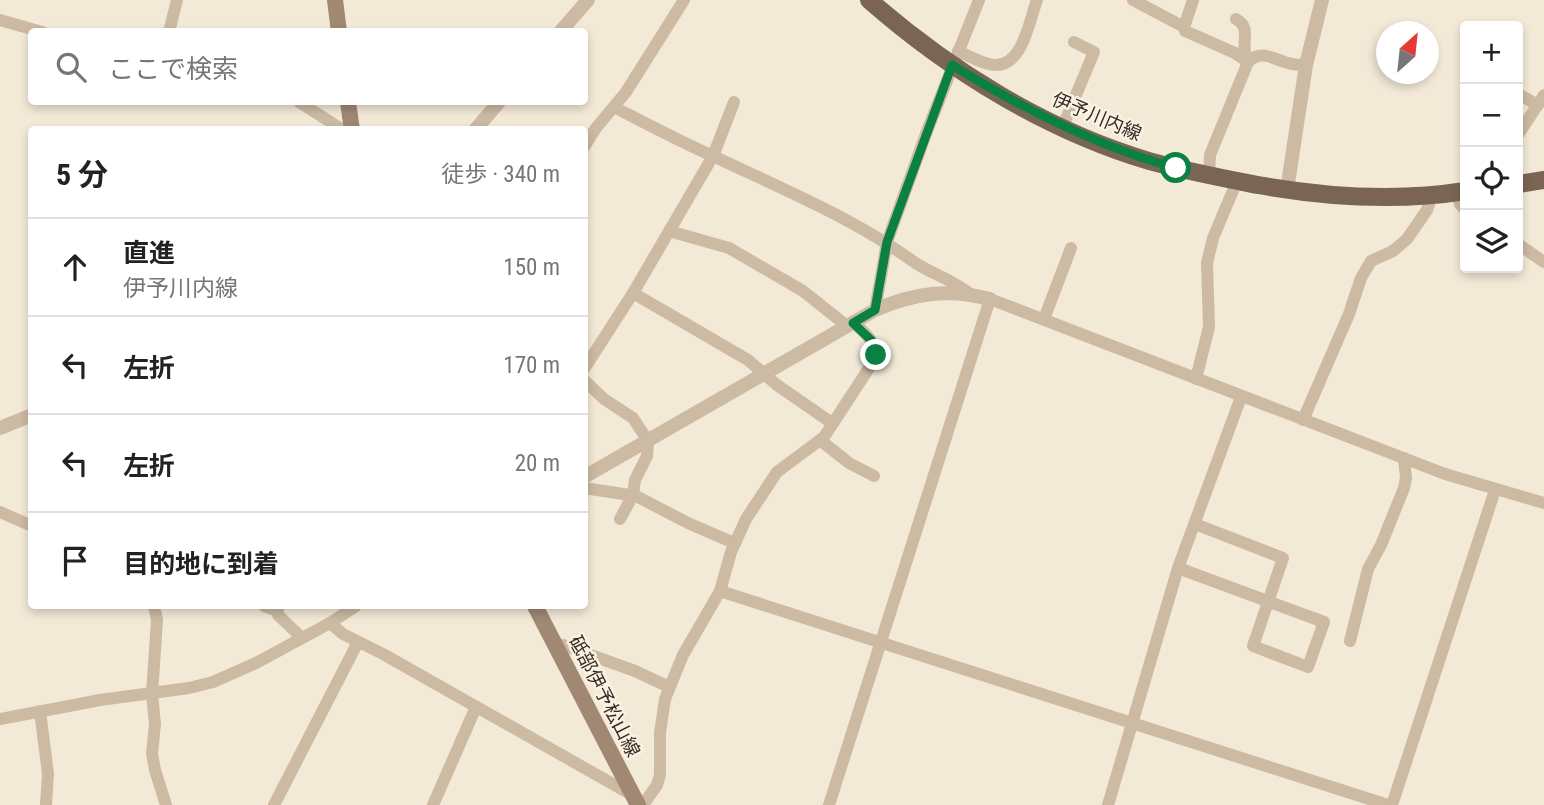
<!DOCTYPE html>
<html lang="ja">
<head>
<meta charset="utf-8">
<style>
  :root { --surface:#fff; --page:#f2f2f2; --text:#222; --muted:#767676; --line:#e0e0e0 }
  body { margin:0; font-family:"Roboto Condensed","Noto Sans JP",sans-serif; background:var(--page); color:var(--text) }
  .controls { position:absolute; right:21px; top:21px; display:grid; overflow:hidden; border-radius:7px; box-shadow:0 4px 10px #0003 }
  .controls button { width:63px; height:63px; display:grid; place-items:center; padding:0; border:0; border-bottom:2px solid var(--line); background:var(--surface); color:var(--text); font:35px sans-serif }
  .compass { position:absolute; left:1376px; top:21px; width:63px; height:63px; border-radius:50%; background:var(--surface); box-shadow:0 4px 10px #0003; rotate:27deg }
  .stop { position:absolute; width:21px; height:21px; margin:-16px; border:5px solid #0b8043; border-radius:50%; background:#fff }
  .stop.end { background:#0b8043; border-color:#fff; box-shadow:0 2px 7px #0008 }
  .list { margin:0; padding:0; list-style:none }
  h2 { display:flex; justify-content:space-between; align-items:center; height:91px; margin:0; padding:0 28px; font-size:30px }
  h2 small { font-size:23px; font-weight:400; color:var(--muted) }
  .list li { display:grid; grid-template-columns:46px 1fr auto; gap:21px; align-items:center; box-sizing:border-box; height:98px; padding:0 28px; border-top:2px solid var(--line) }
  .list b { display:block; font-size:26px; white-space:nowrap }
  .list p { margin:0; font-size:23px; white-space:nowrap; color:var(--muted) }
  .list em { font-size:23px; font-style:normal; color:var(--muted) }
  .icon { flex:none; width:38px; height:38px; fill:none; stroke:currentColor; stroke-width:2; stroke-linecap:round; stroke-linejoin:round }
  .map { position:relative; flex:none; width:1544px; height:805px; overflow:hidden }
  .search { position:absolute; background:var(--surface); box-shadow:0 4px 10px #0003; left:28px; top:28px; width:560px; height:77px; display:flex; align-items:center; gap:18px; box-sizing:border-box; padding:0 24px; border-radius:7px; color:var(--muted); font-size:26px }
  .panel { position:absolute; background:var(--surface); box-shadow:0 4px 10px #0003; left:28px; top:126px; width:560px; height:483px; border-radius:7px }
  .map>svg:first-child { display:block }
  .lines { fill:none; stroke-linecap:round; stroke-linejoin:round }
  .minor { stroke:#ccbaa2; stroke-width:12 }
  .tertiary { stroke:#ccbaa2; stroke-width:14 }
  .secondary { stroke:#a08873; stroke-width:16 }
  .primary { stroke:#7a6554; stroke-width:18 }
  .route { stroke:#0b8043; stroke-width:9 }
  .labels { text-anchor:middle; stroke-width:5; stroke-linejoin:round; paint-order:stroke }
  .street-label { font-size:19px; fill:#362c25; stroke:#fbf2e3 }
</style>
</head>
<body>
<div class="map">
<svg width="1544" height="805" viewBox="0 0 1544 805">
  <rect width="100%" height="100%" fill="#f3e9d7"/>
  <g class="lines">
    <g class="minor">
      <polyline points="1133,0 1184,27"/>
      <polyline points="1193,0 1184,27 1185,31 1235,53 1248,62"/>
      <path d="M1236,19c18,10 2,27 12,42"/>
      <polyline points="0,20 42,32"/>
      <polyline points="169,32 177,0"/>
      <path d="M958,51c11,5 24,13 36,14 29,2 35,-44 43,-65"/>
      <polyline points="1518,94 1538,105"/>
      <polyline points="299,102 343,130"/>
      <path d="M614,107c33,17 67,35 101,50 68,32 138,61 199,105 18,12 39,18 56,32"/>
      <polyline points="1063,126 1094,52 1074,42"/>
      <polyline points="1518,135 1544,95"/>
      <polyline points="584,147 596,128 626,92 684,0"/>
      <path d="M1209,176l1,-21 38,-93c13,-13 25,-3 40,1 6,2 12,2 18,2"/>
      <polyline points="1456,192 1460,204 1465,210"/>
      <polyline points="669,231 729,248 803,291 847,326"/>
      <polyline points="1518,244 1544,262"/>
      <polyline points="633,293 748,360 777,385 832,423"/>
      <polyline points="875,310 887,242 927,131 979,0"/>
      <polyline points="1044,319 1071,248"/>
      <polyline points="584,369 633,293 713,156 734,102"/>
      <polyline points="1196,379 1209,327 1207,263 1213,238 1237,181"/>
      <polyline points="584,380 604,399 633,418 648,441 647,456 635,480 633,495 620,519"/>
      <polyline points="1303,420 1349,314 1361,278 1371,261 1393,251 1407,239 1427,210 1432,195"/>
      <polyline points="820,440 849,463 874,476"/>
      <polyline points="584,488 636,496 688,523 734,543"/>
      <polyline points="0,512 32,526"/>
      <polyline points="1178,568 1324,622 1308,667 1253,646 1283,558 1195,524"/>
      <polyline points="720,591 1388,805"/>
      <polyline points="154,606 157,620 152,694 155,724 152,754 155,770 166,805"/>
      <polyline points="264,606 278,611"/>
      <polyline points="278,606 278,615 301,637"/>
      <polyline points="330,623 343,634 383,654 634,796"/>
      <polyline points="1350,641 1368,569 1381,545 1404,488 1406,478 1404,458"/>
      <polyline points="557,648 563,645 635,671 669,687"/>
      <polyline points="40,711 48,774 46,805"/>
      <polyline points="0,719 100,700 189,688 213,682 256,663 330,623 356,606"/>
      <polyline points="274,805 358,642"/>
      <polyline points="433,805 476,707"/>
      <path d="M643,805l14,-20 3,-10v-42l5,-34 18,-44 37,-64 11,-39 15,-33 31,-47 47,-35 49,-75c7,-18 -7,-28 -20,-40"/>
      <polyline points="829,805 990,299 1445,474 1544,503"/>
      <polyline points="1108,805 1178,568 1241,397"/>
      <polyline points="1392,805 1495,490"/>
    </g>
    <g class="tertiary">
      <polyline points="560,32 588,0"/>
      <polyline points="475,130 499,102"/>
      <polyline points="1287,190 1306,65 1322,0"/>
      <polyline points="0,428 32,415"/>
      <path d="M584,477l291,-167c39,-17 74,-22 115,-11"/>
    </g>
    <g class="secondary">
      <polyline points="335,0 339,32"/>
      <polyline points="348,102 352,130"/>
      <polyline points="535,606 638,805"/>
    </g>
    <g class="primary">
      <path d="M869,0c81,71 177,130 280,161 36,10 73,17 109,24 68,12 139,17 207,6"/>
      <polyline points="1518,184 1544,180"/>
    </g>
  </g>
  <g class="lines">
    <path class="route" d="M876,355l-5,-15 -18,-17 22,-13 12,-68 65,-177c71,44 144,81 224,103"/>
  </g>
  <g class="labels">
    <g class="street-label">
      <text transform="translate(1097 116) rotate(23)" y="7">伊予川内線</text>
      <text transform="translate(605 696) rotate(63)" y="7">砥部伊予松山線</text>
    </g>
  </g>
</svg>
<div class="controls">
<button>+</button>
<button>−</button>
<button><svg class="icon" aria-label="locate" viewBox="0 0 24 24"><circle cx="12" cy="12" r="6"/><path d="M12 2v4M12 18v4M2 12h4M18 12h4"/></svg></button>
<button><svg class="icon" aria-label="layers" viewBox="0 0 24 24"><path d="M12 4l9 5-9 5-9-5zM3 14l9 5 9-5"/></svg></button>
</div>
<svg class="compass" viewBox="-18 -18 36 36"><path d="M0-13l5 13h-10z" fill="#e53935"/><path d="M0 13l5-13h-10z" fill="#767676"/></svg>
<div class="stop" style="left:1176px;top:168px"></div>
<div class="stop end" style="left:876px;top:355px"></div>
<div class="search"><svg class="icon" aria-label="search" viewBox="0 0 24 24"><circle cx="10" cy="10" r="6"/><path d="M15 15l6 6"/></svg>ここで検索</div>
<section class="panel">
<h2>5 分<small>徒歩 · 340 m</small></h2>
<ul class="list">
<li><svg class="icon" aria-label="ahead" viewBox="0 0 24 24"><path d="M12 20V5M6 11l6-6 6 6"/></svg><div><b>直進</b><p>伊予川内線</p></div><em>150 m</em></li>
<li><svg class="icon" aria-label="left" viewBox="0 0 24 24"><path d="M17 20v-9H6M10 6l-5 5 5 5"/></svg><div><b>左折</b></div><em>170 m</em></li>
<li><svg class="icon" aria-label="left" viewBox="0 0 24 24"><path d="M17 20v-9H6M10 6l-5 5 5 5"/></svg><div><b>左折</b></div><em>20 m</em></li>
<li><svg class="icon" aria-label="arrive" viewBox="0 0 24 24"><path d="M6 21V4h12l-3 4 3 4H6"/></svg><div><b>目的地に到着</b></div></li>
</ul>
</section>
</div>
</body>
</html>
